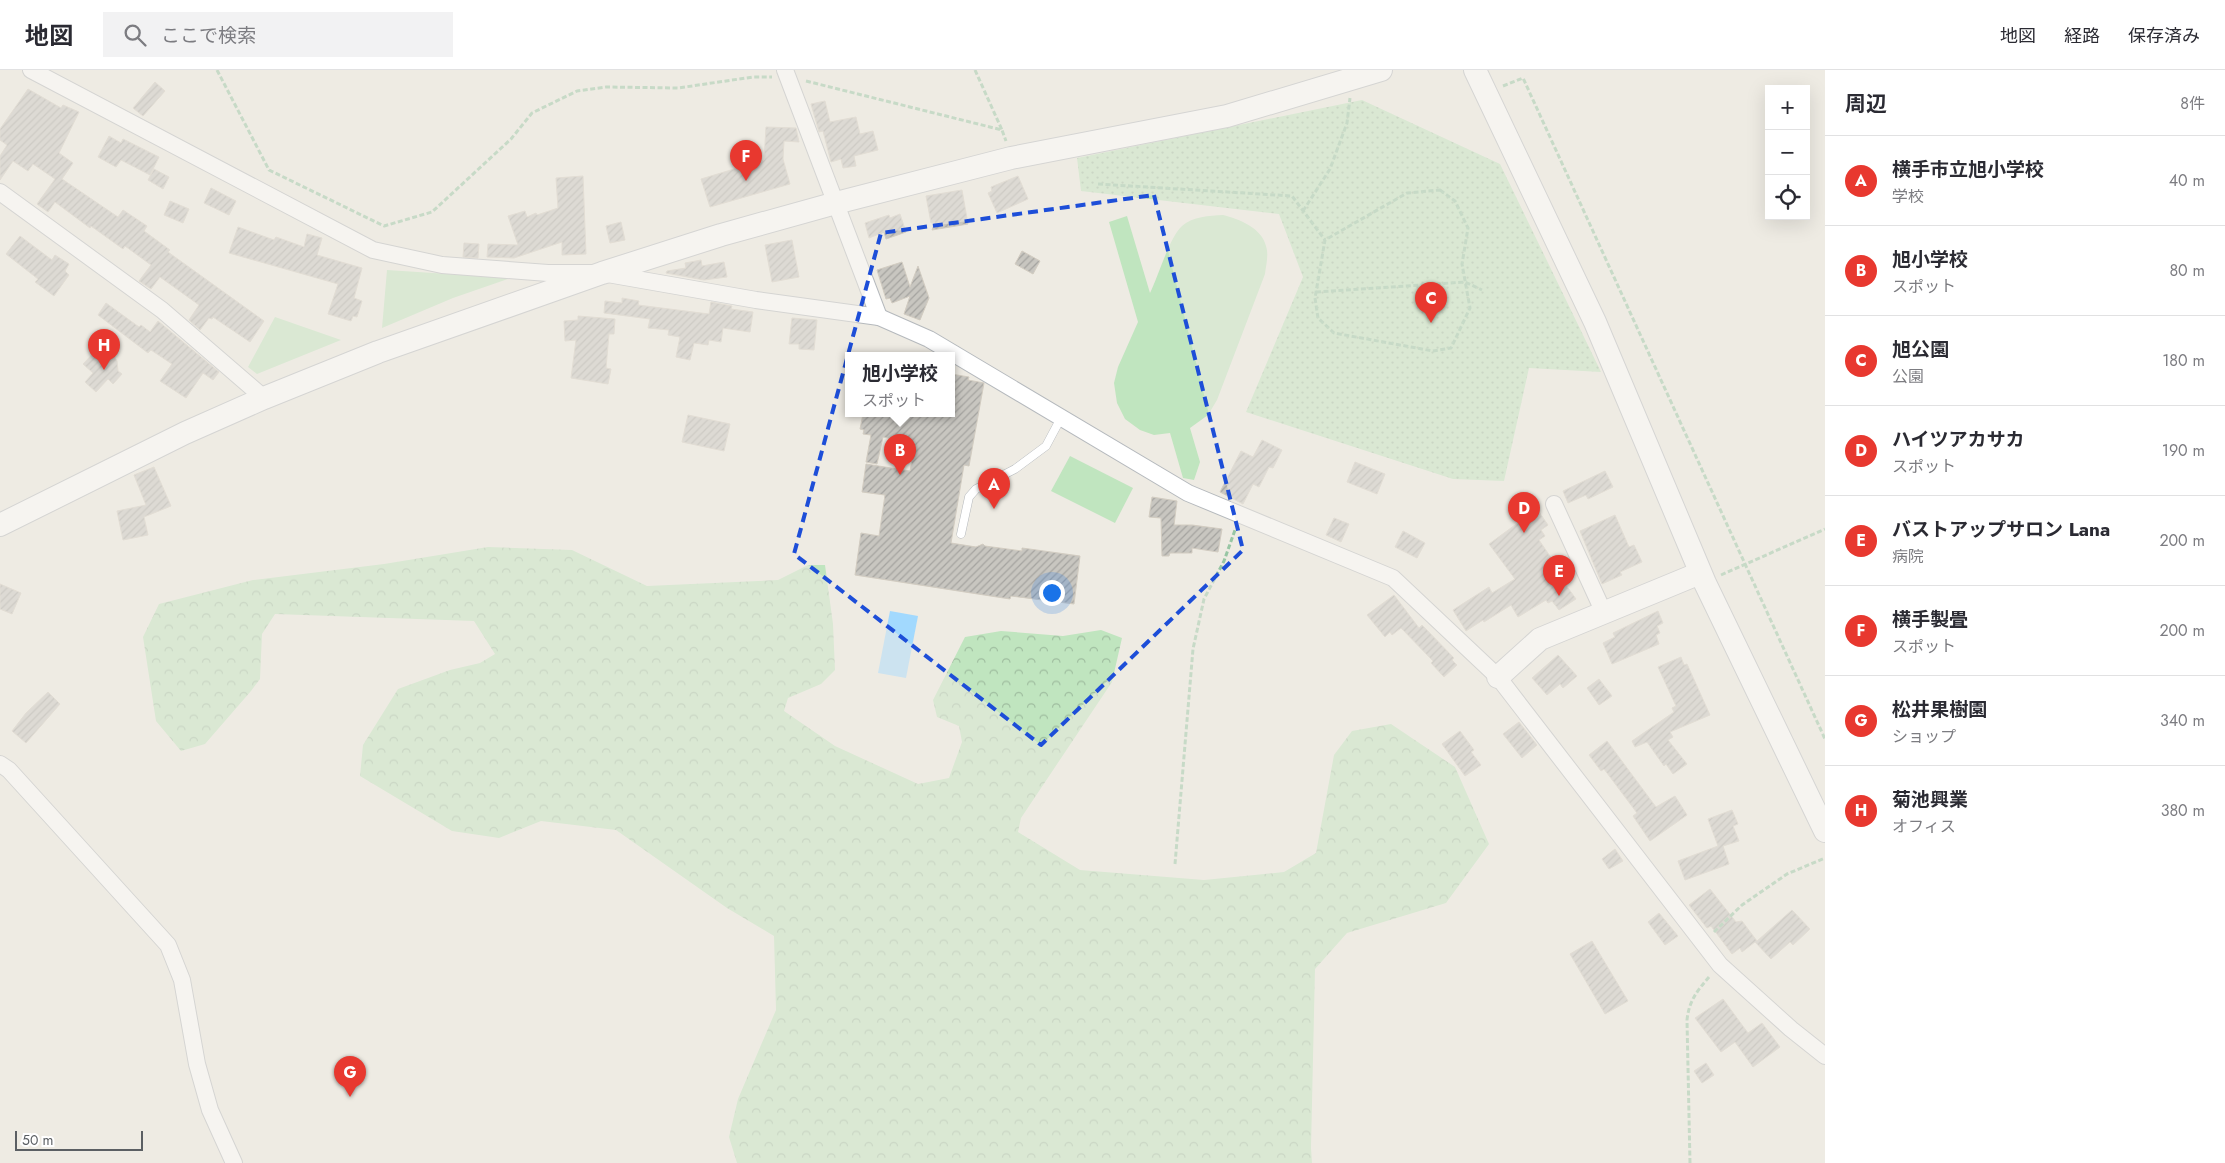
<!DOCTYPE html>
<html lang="ja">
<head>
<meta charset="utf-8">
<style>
  :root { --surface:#fff; --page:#f2f2f3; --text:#2b2b33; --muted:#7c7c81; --line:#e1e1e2; --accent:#e8382f }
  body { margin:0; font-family:Jost,"Noto Sans JP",sans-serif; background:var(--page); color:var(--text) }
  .controls { position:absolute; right:15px; top:15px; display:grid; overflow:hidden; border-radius:0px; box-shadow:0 5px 20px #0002 }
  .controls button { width:45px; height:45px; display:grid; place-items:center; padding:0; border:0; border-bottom:1px solid var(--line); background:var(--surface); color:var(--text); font:25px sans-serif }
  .scale { position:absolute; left:15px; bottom:12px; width:128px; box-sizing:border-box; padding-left:5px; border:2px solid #5b5f63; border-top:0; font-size:14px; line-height:18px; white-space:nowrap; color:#5b5f63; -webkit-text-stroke:4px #fff; paint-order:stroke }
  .you { position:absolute; left:1051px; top:522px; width:18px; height:18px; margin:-12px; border:4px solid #fff; border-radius:50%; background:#1a73e8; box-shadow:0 0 0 8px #1a73e833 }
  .badge { display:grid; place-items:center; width:32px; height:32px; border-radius:50%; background:var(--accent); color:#fff; font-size:16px; font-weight:700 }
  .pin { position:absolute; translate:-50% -41px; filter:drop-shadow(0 1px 2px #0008) }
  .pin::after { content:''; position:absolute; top:26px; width:18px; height:15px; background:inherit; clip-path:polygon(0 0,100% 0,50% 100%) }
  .popup { position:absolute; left:845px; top:282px; width:110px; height:65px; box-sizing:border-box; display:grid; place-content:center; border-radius:0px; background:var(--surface); filter:drop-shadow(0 1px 4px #0005); font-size:16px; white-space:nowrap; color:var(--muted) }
  .popup b { font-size:19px; color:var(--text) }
  .popup::after { content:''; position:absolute; left:50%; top:100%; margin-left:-10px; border:10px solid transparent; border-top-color:var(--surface) }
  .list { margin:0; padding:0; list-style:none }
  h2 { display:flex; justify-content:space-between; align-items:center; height:65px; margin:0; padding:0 20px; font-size:21px }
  h2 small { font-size:16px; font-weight:400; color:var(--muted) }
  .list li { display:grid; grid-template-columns:32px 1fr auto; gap:15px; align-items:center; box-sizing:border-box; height:90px; padding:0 20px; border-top:1px solid var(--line) }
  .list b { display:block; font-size:19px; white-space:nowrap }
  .list p { margin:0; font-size:16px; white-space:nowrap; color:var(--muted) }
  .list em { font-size:16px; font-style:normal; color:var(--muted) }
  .icon { flex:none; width:28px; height:28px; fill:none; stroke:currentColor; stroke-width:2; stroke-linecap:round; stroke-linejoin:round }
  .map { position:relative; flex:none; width:1825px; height:1093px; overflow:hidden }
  header { display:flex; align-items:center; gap:30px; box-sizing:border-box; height:70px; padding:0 25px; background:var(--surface); border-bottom:1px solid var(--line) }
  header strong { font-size:24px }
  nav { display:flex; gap:28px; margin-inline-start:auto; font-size:18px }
  .search { width:350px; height:45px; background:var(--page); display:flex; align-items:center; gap:12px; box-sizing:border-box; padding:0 18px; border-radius:0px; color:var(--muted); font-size:19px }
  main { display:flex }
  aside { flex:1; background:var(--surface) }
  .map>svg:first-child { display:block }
  .green { fill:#c0e5bf }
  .forest { fill:url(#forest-crowns) }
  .park { fill:url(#park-dots) }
  .water { fill:#a2d9fe }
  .building { fill:url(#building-hatch); stroke:#d2ccc1 }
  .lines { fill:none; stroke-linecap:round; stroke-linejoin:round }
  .lane-casing { stroke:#b5b9bd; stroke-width:9 }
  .street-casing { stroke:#b5b9bd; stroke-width:18 }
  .secondary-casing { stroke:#b6babf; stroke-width:24 }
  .path { stroke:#98c6a4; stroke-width:3; stroke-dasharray:5 2.5; stroke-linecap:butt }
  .lane { stroke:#fff; stroke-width:8 }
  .street { stroke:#fff; stroke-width:16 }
  .secondary { stroke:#fff; stroke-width:22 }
  .marked { fill:none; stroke:#1d4ed8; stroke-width:4; stroke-dasharray:10 6; stroke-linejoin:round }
</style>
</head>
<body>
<header>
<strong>地図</strong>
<div class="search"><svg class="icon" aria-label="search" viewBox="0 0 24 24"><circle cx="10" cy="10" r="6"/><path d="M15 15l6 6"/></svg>ここで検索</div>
<nav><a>地図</a><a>経路</a><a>保存済み</a></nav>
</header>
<main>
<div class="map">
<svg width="1825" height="1093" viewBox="0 0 1825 1093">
  <defs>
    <pattern id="forest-crowns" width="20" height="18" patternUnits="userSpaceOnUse" patternTransform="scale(1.25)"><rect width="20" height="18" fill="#c0e5bf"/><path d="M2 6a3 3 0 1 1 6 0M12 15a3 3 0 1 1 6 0" fill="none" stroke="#9fbd9f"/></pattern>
    <pattern id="park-dots" width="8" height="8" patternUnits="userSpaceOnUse" patternTransform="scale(1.25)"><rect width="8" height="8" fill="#c0e5bf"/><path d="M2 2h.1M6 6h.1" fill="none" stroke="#9fbd9f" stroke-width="1.8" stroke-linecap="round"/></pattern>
    <pattern id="building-hatch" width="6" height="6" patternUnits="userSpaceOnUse" patternTransform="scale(1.25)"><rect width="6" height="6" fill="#c8c6c0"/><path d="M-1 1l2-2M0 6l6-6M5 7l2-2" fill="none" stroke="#a5a4a0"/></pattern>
  </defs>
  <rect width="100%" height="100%" fill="#eeebe3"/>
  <g class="green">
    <path d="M1223,145c16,4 39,13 43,31 3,9 0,19 -1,28l-48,126 -9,15 -18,13 10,34 -6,18 -11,-2 -13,-45 -16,2 -14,-5 -15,-11 -8,-16 -3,-20 4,-16 20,-45 -29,-100 18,-6 23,77c8,-16 20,-57 32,-67 11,-10 27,-10 41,-11z"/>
    <polygon points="387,200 511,208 453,228 382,258"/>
    <polygon points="275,247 341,270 257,304 248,297"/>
    <polygon points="1070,386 1133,418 1115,453 1051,421"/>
  </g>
  <polygon class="forest" points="488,477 572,480 647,516 778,510 808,495 825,495 833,554 835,600 821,614 788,628 784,641 835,676 918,714 949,708 962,672 959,656 937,647 933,630 965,567 1001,561 1063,566 1101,560 1122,568 1112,612 1021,748 1018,762 1080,800 1204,810 1284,802 1316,783 1334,685 1352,661 1391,654 1455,697 1489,774 1446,833 1347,863 1315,899 1311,1078 1312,1093 737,1093 729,1067 738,1029 776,940 774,866 727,838 616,760 541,751 499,768 452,761 360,706 363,675 398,619 450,600 480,593 495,584 474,551 275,544 262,564 260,609 251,621 205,674 181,681 156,651 143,567 159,534 253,510 384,494"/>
  <polygon class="park" points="1362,30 1500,94 1601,302 1529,298 1504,411 1453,409 1246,342 1303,207 1279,144 1081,121 1077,88"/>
  <polygon class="water" points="890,541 918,546 906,608 878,603"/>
  <g class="building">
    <polygon points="155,12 165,21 143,46 133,38"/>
    <polygon points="28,19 61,38 63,35 79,42 59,83 73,93 62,109 118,147 123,140 147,156 144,161 170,180 168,182 264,251 250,272 213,247 212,249 209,248 200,260 189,250 199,235 160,207 151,219 139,211 151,195 125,176 123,179 91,156 90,158 55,132 48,142 37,134 55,109 33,94 28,101 13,91 0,110 0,86 7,75 0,70 0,59"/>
    <polygon points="825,31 830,52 856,47 860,64 873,61 878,80 854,86 856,96 843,98 841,89 831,92 823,61 819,62 811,34"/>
    <polygon points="766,57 796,58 799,72 784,71 783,89 790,114 710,137 701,109 764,90"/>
    <polygon points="109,66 121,73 123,69 159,87 150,105 121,90 116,97 98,87"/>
    <polygon points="154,99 169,107 163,119 148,110"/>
    <polygon points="583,106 586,184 562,185 562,172 514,188 487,187 488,174 518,175 508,146 525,141 527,147 536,143 537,145 558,138 556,108"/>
    <polygon points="1018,106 1028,129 997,143 988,123 992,121 991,117"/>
    <polygon points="211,118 236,131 229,145 204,133"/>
    <polygon points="962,120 968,154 932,160 935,152 931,153 926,126"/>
    <polygon points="170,131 189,139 183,153 164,145"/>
    <polygon points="900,144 906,162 886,169 884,162 869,168 865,153 889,145 890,148"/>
    <polygon points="621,152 625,170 610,173 606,156"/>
    <polygon points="238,157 274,170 276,167 304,177 307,164 322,168 317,185 362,198 354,228 362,231 357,247 353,246 351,251 328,244 338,214 229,183"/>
    <polygon points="20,166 52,190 55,185 69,194 65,201 69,205 54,226 35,212 38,209 6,184"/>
    <polygon points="792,170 799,207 772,212 765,175"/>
    <polygon points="464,173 479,174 478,188 463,187"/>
    <polygon points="1022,181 1040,191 1033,204 1015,194"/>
    <polygon points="701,190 702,196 724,192 727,207 704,210 666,203 667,201 686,198 685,193"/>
    <polygon points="902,192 910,217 918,196 929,228 920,250 904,244 910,226 892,233 890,228 886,229 877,200"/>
    <polygon points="622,228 639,231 638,235 709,244 711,232 732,236 731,239 753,242 750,262 723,258 721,272 709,270 708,275 694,273 690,290 676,287 680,267 668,265 669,260 648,258 650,249 604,243 605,231 622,233"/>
    <polygon points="106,233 139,257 141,255 150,262 158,251 219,302 213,310 203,303 186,328 160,311 172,294 151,280 148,283 98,245"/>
    <polygon points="578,246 615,249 614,264 609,264 606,298 611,299 608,314 571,308 576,270 565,271 564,251 578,250"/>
    <polygon points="792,248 817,250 814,280 799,279 799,274 789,274"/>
    <polygon points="105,271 117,291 118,301 122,304 113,314 108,309 96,322 85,312 93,303 83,294"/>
    <polygon points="951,304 969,307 968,310 984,313 969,396 964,395 951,473 976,477 983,474 985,476 1022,481 1022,478 1080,486 1074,534 1011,526 1010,529 855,505 861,463 879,466 885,425 862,422 866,394 910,401 915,373 883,367 877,394 866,392 871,365 863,364 864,360 860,359 863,344 951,344"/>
    <polygon points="688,345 730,354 724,381 682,372"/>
    <polygon points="1262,370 1282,380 1273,398 1269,397 1259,417 1253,414 1243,434 1220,422 1241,381 1253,387"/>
    <polygon points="1355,392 1385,404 1377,424 1347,412"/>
    <polygon points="154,397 171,436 144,447 148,465 123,470 117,441 146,435 134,405"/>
    <polygon points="1605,401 1613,417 1588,429 1586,425 1568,433 1563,421"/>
    <polygon points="1152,427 1177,431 1174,455 1192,455 1222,459 1218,482 1192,478 1192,483 1170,483 1169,486 1162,486 1161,448 1149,447"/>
    <polygon points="1537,439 1548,455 1541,460 1545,466 1539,470 1556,495 1553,497 1576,529 1559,540 1552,531 1548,533 1546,530 1518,547 1511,535 1484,552 1483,550 1466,561 1453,540 1489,517 1492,523 1515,509 1489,474"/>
    <polygon points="1615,445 1629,477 1634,475 1642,492 1620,502 1622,505 1602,514 1580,461"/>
    <polygon points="1334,448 1349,454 1341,472 1326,465"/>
    <polygon points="1403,461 1425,473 1417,488 1395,477"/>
    <polygon points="0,514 21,523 12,544 0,539"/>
    <polygon points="1394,525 1419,558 1422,555 1454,588 1452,590 1457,595 1444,607 1431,593 1433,591 1401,558 1392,565 1390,562 1385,567 1367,545"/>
    <polygon points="1658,541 1663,553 1657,556 1660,563 1656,565 1659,574 1612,594 1603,573 1615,567 1613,563"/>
    <polygon points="1558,585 1577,606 1563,618 1560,614 1547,625 1532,608"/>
    <polygon points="1681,587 1684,595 1687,594 1710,645 1670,662 1673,667 1668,670 1687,694 1673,704 1666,694 1664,696 1647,672 1635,677 1632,671 1674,642 1672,638 1676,636 1658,597"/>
    <polygon points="1599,609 1612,626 1599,635 1587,618"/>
    <polygon points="48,622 60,634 26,673 12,661 26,643"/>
    <polygon points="1519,652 1537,675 1522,688 1503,664"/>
    <polygon points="1460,661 1474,680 1471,682 1481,695 1465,706 1442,674"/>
    <polygon points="1607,671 1656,737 1675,726 1687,745 1650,771 1633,746 1637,743 1604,699 1601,701 1589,685"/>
    <polygon points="1732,740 1738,754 1733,756 1739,771 1723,776 1729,794 1685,810 1678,791 1718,776 1708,749"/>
    <polygon points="1615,779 1623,791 1609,799 1602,789"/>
    <polygon points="1710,819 1736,852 1742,851 1757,871 1792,840 1810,859 1793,875 1790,872 1771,889 1755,872 1742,882 1740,878 1732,884 1711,856 1707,858 1689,835"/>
    <polygon points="1659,843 1678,866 1665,875 1648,852"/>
    <polygon points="1592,871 1628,931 1605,944 1570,884"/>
    <polygon points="1723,929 1748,963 1762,953 1780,977 1753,997 1735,972 1721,982 1695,948"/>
    <polygon points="1706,993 1714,1005 1702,1013 1694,1001"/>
  </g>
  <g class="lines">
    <g class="lane-casing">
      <polyline id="lane" points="961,464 969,427 976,419 1015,399 1046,376 1062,346"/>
    </g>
    <g class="street-casing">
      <g id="street">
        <polyline points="31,0 373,180 442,195 548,203 602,203 756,230 879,247 929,269 1188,423 1393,508 1498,607 1720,895 1791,959 1825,986"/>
        <polyline points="785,0 879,247"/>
        <polyline points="0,122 162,240 264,328"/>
        <polyline points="1554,434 1604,543"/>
        <polyline points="0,694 9,700 168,875 182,910 197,994 210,1040 234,1093"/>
      </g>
    </g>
    <g class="secondary-casing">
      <g id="secondary">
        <polyline points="1475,0 1595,252 1705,513 1825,761"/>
        <polyline points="0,455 185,363 264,328 378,282 602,203 721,165 836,133 1011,88 1227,46 1381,0"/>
        <polyline points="1498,607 1540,569 1700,503"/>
      </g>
    </g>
    <g class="path">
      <polyline points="217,0 269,100 384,156 432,142 511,69 532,43 577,21 606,17 678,18 753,7 772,7"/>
      <polyline points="975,0 1002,60"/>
      <polyline points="806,11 1002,60 1006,71"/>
      <polyline points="1503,16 1523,8 1825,669"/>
      <polyline points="1098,114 1292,126 1325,170"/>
      <polygon points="1440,120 1455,131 1468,158 1462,194 1470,238 1451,278 1433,281 1334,263 1318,248 1315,228 1325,170 1407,123"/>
      <polyline points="1303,141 1330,99 1347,53 1350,28"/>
      <polyline points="1316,222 1465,212 1482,220"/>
      <polyline points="1721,505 1825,459"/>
      <polyline points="1175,794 1193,579 1204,529 1224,491 1235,460"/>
      <polyline points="1714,862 1742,835 1787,804 1825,788"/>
      <path d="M1690,1093l-3,-143c2,-19 10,-29 22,-43"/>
    </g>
    <use href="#lane" class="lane"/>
    <use href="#street" class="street"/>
    <use href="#secondary" class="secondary"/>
  </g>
  <path d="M0 0H1825V1093H0ZM1154,125l89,355 -202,195 -247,-191 87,-321z" fill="#eeebe3" fill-opacity=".55" fill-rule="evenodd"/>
  <path class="marked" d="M1154,125l89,355 -202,195 -247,-191 87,-321z"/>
</svg>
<div class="controls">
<button>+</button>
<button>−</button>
<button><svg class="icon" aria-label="locate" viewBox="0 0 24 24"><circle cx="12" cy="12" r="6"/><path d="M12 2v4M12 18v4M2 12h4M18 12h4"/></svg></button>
</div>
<div class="scale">50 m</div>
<div class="you"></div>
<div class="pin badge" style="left:994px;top:439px">A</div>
<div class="pin badge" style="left:900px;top:405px">B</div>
<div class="popup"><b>旭小学校</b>スポット</div>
<div class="pin badge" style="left:1431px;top:253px">C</div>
<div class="pin badge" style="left:1524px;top:463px">D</div>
<div class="pin badge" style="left:1559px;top:526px">E</div>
<div class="pin badge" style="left:746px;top:111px">F</div>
<div class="pin badge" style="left:350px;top:1027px">G</div>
<div class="pin badge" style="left:104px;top:300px">H</div>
</div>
<aside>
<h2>周辺<small>8件</small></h2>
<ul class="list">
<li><span class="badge">A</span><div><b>横手市立旭小学校</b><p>学校</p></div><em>40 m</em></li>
<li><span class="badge">B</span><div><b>旭小学校</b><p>スポット</p></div><em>80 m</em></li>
<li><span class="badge">C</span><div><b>旭公園</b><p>公園</p></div><em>180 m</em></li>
<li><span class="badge">D</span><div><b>ハイツアカサカ</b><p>スポット</p></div><em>190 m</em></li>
<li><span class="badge">E</span><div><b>バストアップサロン Lana</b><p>病院</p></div><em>200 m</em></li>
<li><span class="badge">F</span><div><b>横手製畳</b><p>スポット</p></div><em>200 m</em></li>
<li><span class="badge">G</span><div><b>松井果樹園</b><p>ショップ</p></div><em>340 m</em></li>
<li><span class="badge">H</span><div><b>菊池興業</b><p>オフィス</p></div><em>380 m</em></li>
</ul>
</aside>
</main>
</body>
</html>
